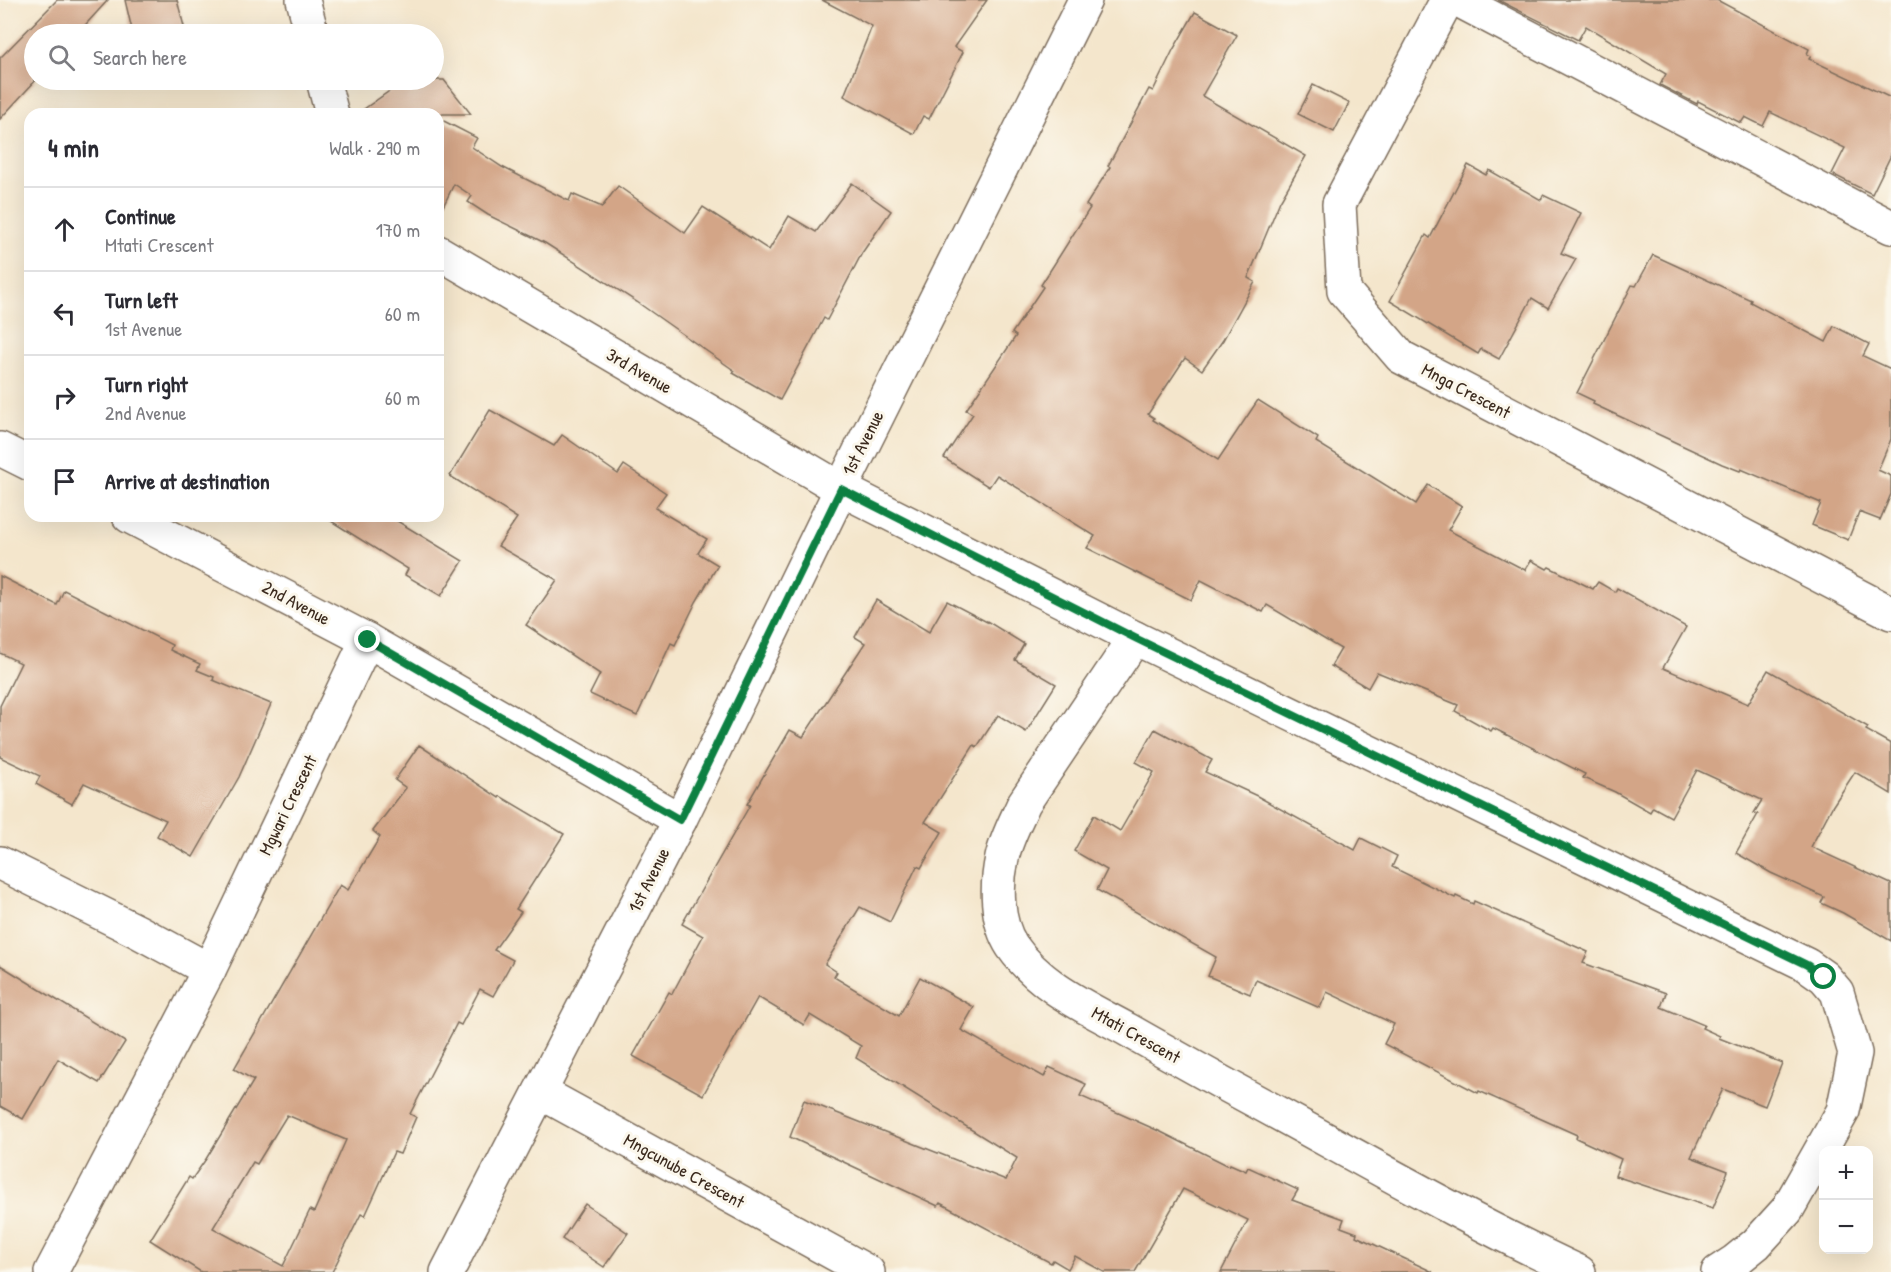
<!DOCTYPE html>
<html lang="en">
<head>
<meta charset="utf-8">
<style>
  :root { --surface:#fff; --page:#f7f7f7; --text:#2b2b33; --muted:#7c7c81; --line:#e1e1e2 }
  body { margin:0; font-family:"Patrick Hand",sans-serif; background:var(--page); color:var(--text) }
  .controls { position:absolute; right:18px; bottom:18px; display:grid; overflow:hidden; border-radius:12px; box-shadow:0 6px 24px #0002 }
  .controls button { width:54px; height:54px; display:grid; place-items:center; padding:0; border:0; border-bottom:2px solid var(--line); background:var(--surface); color:var(--text); font:30px sans-serif }
  .stop { position:absolute; width:18px; height:18px; margin:-14px; border:4px solid #0b8043; border-radius:50%; background:#fff }
  .stop.end { background:#0b8043; border-color:#fff; box-shadow:0 2px 6px #0008 }
  .list { margin:0; padding:0; list-style:none }
  h2 { display:flex; justify-content:space-between; align-items:center; height:78px; margin:0; padding:0 24px; font-size:26px }
  h2 small { font-size:20px; font-weight:400; color:var(--muted) }
  .list li { display:grid; grid-template-columns:39px 1fr auto; gap:18px; align-items:center; box-sizing:border-box; height:84px; padding:0 24px; border-top:2px solid var(--line) }
  .list b { display:block; font-size:22px; white-space:nowrap }
  .list p { margin:0; font-size:20px; white-space:nowrap; color:var(--muted) }
  .list em { font-size:20px; font-style:normal; color:var(--muted) }
  .icon { flex:none; width:33px; height:33px; fill:none; stroke:currentColor; stroke-width:2; stroke-linecap:round; stroke-linejoin:round }
  .map { position:relative; flex:none; width:1891px; height:1272px; overflow:hidden }
  .search { position:absolute; background:var(--surface); box-shadow:0 6px 24px #0002; left:24px; top:24px; width:420px; height:66px; display:flex; align-items:center; gap:15px; box-sizing:border-box; padding:0 21px; border-radius:33px; color:var(--muted); font-size:22px }
  .panel { position:absolute; background:var(--surface); box-shadow:0 6px 24px #0002; left:24px; top:108px; width:420px; height:414px; border-radius:18px }
  .map>svg:first-child { display:block }
  .building { fill:#d3a587; fill-rule:evenodd }
  .lines { fill:none; stroke-linecap:round; stroke-linejoin:round }
  .minor-casing { stroke:#7c6c5b; stroke-width:36 }
  .minor { stroke:#fff; stroke-width:33 }
  .route { stroke:#0b8043; stroke-width:8 }
  .labels { text-anchor:middle; stroke-width:6; stroke-linejoin:round; paint-order:stroke }
  .street-label { font-size:18px; fill:#3b2a1e; stroke:#fbf7ec }
</style>
</head>
<body>
<div class="map">
<svg width="1891" height="1272" viewBox="0 0 1891 1272">
  <rect width="100%" height="100%" fill="#fbf7ec"/>
  <filter id="ink" filterUnits="userSpaceOnUse"><feTurbulence type="fractalNoise" baseFrequency=".0167" numOctaves="2"/><feDisplacementMap in="SourceGraphic" scale="12" xChannelSelector="R" yChannelSelector="G"/><feConvolveMatrix kernelMatrix="1 2 1 2 8 2 1 2 1" color-interpolation-filters="sRGB"/></filter>
  <filter id="wash" filterUnits="userSpaceOnUse"><feTurbulence type="fractalNoise" baseFrequency=".008" numOctaves="4" result="noise"/><feDisplacementMap in="SourceGraphic" scale="24" xChannelSelector="R" yChannelSelector="G"/><feGaussianBlur stdDeviation="1.35" result="paint"/><feColorMatrix in="noise" values="0 0 0 0 0 0 0 0 0 0 0 0 0 0 0 0 0 1.4 0 .05"/><feComposite in="paint" operator="in"/></filter>
  <g filter="url(#wash)">
    <rect width="100%" height="100%" fill="#f4e6cc"/>
    <g id="blocks">
      <g class="building">
        <polygon points="57,0 108,0 77,34 34,34 34,80 36,80 0,119 0,58"/>
        <polygon points="125,0 177,0 186,34 133,34"/>
        <polygon points="822,0 987,0 954,47 963,52 929,119 923,116 914,134 844,96 872,26"/>
        <polygon points="1498,0 1717,0 1809,49 1807,54 1811,56 1809,59 1891,98 1891,155 1872,194 1832,174 1845,148 1770,112 1763,126 1745,117 1741,123 1698,101 1697,104 1660,85 1666,74 1586,26 1578,40"/>
        <polygon points="1195,12 1237,35 1202,96 1306,156 1280,201 1248,278 1255,282 1223,340 1202,370 1185,358 1148,414 1154,418 1153,420 1218,460 1258,400 1318,438 1316,442 1416,504 1428,485 1462,506 1448,530 1525,570 1531,560 1547,569 1549,567 1593,589 1598,582 1615,592 1617,588 1686,627 1663,668 1748,704 1768,670 1868,727 1866,730 1891,744 1891,794 1855,772 1832,807 1811,847 1891,884 1891,941 1843,913 1821,903 1824,897 1771,873 1736,853 1758,814 1754,813 1762,800 1697,770 1671,817 1653,807 1650,812 1615,792 1583,778 1585,774 1493,728 1491,731 1455,711 1458,705 1377,672 1368,688 1331,666 1341,649 1267,605 1263,612 1201,580 1191,600 1087,548 1095,536 997,475 989,487 944,458 973,414 966,410 1016,336 1012,333 1043,287 1041,285 1090,208 1086,205 1110,167 1108,166 1149,89 1153,91 1173,50"/>
        <polygon points="405,80 444,80 471,114 357,114"/>
        <polygon points="1313,85 1349,103 1334,132 1298,114"/>
        <polygon points="438,118 477,138 472,147 502,167 569,201 572,194 602,207 618,186 685,233 703,207 769,250 789,216 816,232 852,183 891,211 862,253 827,320 824,318 780,400 733,373 735,371 637,302 545,243 488,215 468,202 472,196 454,184 438,217"/>
        <polygon points="1468,165 1486,175 1489,170 1541,200 1543,195 1581,213 1561,253 1576,259 1548,308 1532,298 1499,359 1481,349 1478,354 1390,301 1426,235 1430,238"/>
        <polygon points="1653,255 1751,300 1750,302 1826,342 1834,326 1869,344 1863,356 1891,369 1891,439 1878,470 1891,476 1891,494 1880,520 1859,512 1848,540 1812,525 1821,503 1741,469 1740,471 1722,464 1593,404 1594,401 1577,393 1632,285 1636,286"/>
        <polygon points="490,410 554,446 562,435 618,474 624,465 666,493 655,508 707,539 698,553 718,565 696,602 675,645 671,643 637,716 590,694 600,674 526,625 557,580 498,546 517,518 450,476"/>
        <polygon points="323,516 389,516 463,561 441,596 405,575 408,569"/>
        <polygon points="0,576 57,605 64,590 172,645 170,650 200,664 197,670 214,677 213,680 271,704 239,777 193,857 157,836 166,820 84,783 72,804 36,784 40,776 0,757 0,706 21,663 0,653"/>
        <polygon points="876,600 929,632 947,601 987,622 987,621 1024,644 1015,660 1056,684 1026,732 998,715 977,747 974,745 925,822 942,832 921,868 917,866 890,922 860,907 825,964 837,972 834,977 899,1016 920,977 974,1007 961,1030 1044,1077 1049,1067 1086,1084 1080,1096 1161,1132 1229,1166 1230,1164 1246,1171 1248,1167 1298,1190 1292,1200 1344,1219 1341,1227 1357,1233 1356,1236 1433,1272 1221,1272 1248,1220 1183,1189 1135,1272 1104,1272 1075,1256 1068,1269 1053,1260 1051,1263 940,1203 938,1206 790,1137 804,1100 1006,1180 1017,1158 856,1058 861,1046 810,1015 804,1025 758,997 703,1095 633,1056 669,992 672,994 703,936 682,924 750,805 747,804 790,730 803,737 865,643 855,637"/>
        <polygon points="1155,729 1212,760 1205,772 1257,796 1355,850 1361,838 1397,856 1392,867 1455,898 1456,896 1473,904 1474,901 1588,952 1583,963 1666,993 1661,1007 1704,1025 1702,1028 1720,1036 1719,1038 1782,1063 1765,1106 1723,1089 1691,1157 1728,1171 1713,1208 1615,1176 1621,1159 1576,1138 1577,1135 1479,1091 1478,1093 1384,1044 1394,1024 1327,992 1320,1008 1256,980 1250,994 1208,976 1216,957 1097,890 1107,870 1074,851 1094,815 1120,831 1154,772 1136,762"/>
        <path d="M419,745l80,53 1,-2 64,38 -48,75 5,3 -27,38 19,10 -20,36 -13,-7 -19,36 -4,-2 -47,91 6,3 -16,37 -6,-2 -29,64 -4,-2 -29,58h-131l-51,-32 39,-63 3,2 14,-20 48,-79 -20,-11 106,-184 8,5 32,-53 -7,-6 33,-43 -11,-8zM287,1115l59,25 -32,72 -4,-2 -27,56 -70,-38 40,-66 4,2z"/>
        <polygon points="0,965 125,1042 99,1083 58,1059 23,1119 0,1106"/>
        <polygon points="585,1204 628,1233 604,1267 562,1239"/>
      </g>
    </g>
  </g>
  <g filter="url(#ink)">
    <use href="#blocks" fill-opacity="0" stroke="#7c6c5b" stroke-width="1.5"/>
    <g class="lines">
      <g class="minor-casing">
        <g id="minor">
          <polyline points="303,0 312,34"/>
          <polyline points="1447,0 1339,204 1344,291 1401,357 1891,613"/>
          <polyline points="1458,0 1891,227"/>
          <polyline points="323,80 332,114"/>
          <polyline points="438,252 841,489 1135,638 1807,965 1824,977 1837,992 1855,1053 1843,1111 1787,1210 1756,1244 1735,1261 1718,1272"/>
          <polyline points="0,449 30,464"/>
          <polyline points="129,516 367,640 680,820"/>
          <path d="M1135,638l-111,165c-8,18 -18,36 -22,55 -6,27 -6,64 10,88 28,41 74,61 116,84 37,21 74,42 111,62 113,61 224,126 340,180"/>
          <polyline points="0,863 137,931 209,970"/>
          <polyline points="540,1092 868,1272"/>
          <polyline points="51,1272 209,970 367,640"/>
          <polyline points="447,1272 680,820 841,489 1085,0"/>
        </g>
      </g>
      <use href="#minor" class="minor"/>
    </g>
  </g>
  <g class="lines" filter="url(#ink)">
    <polyline class="route" points="368,640 680,820 841,489 1135,638 1807,965 1824,977"/>
  </g>
  <g class="labels">
    <g class="street-label">
      <text transform="translate(639 371) rotate(30)" y="6">3rd Avenue</text>
      <text transform="translate(1466 391) rotate(28)" y="6">Mnga Crescent</text>
      <text transform="translate(863 443) rotate(-63)" y="6">1st Avenue</text>
      <text transform="translate(296 603) rotate(28)" y="6">2nd Avenue</text>
      <text transform="translate(288 805) rotate(-64)" y="6">Mgwari Crescent</text>
      <text transform="translate(649 880) rotate(-63)" y="6">1st Avenue</text>
      <text transform="translate(1136 1035) rotate(29)" y="6">Mtati Crescent</text>
      <text transform="translate(684 1171) rotate(29)" y="6">Mngcunube Crescent</text>
    </g>
  </g>
</svg>
<div class="controls">
<button>+</button>
<button>−</button>
</div>
<div class="stop" style="left:1824px;top:977px"></div>
<div class="stop end" style="left:368px;top:640px"></div>
<div class="search"><svg class="icon" aria-label="search" viewBox="0 0 24 24"><circle cx="10" cy="10" r="6"/><path d="M15 15l6 6"/></svg>Search here</div>
<section class="panel">
<h2>4 min<small>Walk · 290 m</small></h2>
<ul class="list">
<li><svg class="icon" aria-label="ahead" viewBox="0 0 24 24"><path d="M12 20V5M6 11l6-6 6 6"/></svg><div><b>Continue</b><p>Mtati Crescent</p></div><em>170 m</em></li>
<li><svg class="icon" aria-label="left" viewBox="0 0 24 24"><path d="M17 20v-9H6M10 6l-5 5 5 5"/></svg><div><b>Turn left</b><p>1st Avenue</p></div><em>60 m</em></li>
<li><svg class="icon" aria-label="right" viewBox="0 0 24 24"><path d="M7 20v-9h11M14 6l5 5-5 5"/></svg><div><b>Turn right</b><p>2nd Avenue</p></div><em>60 m</em></li>
<li><svg class="icon" aria-label="arrive" viewBox="0 0 24 24"><path d="M6 21V4h12l-3 4 3 4H6"/></svg><div><b>Arrive at destination</b></div></li>
</ul>
</section>
</div>
</body>
</html>
